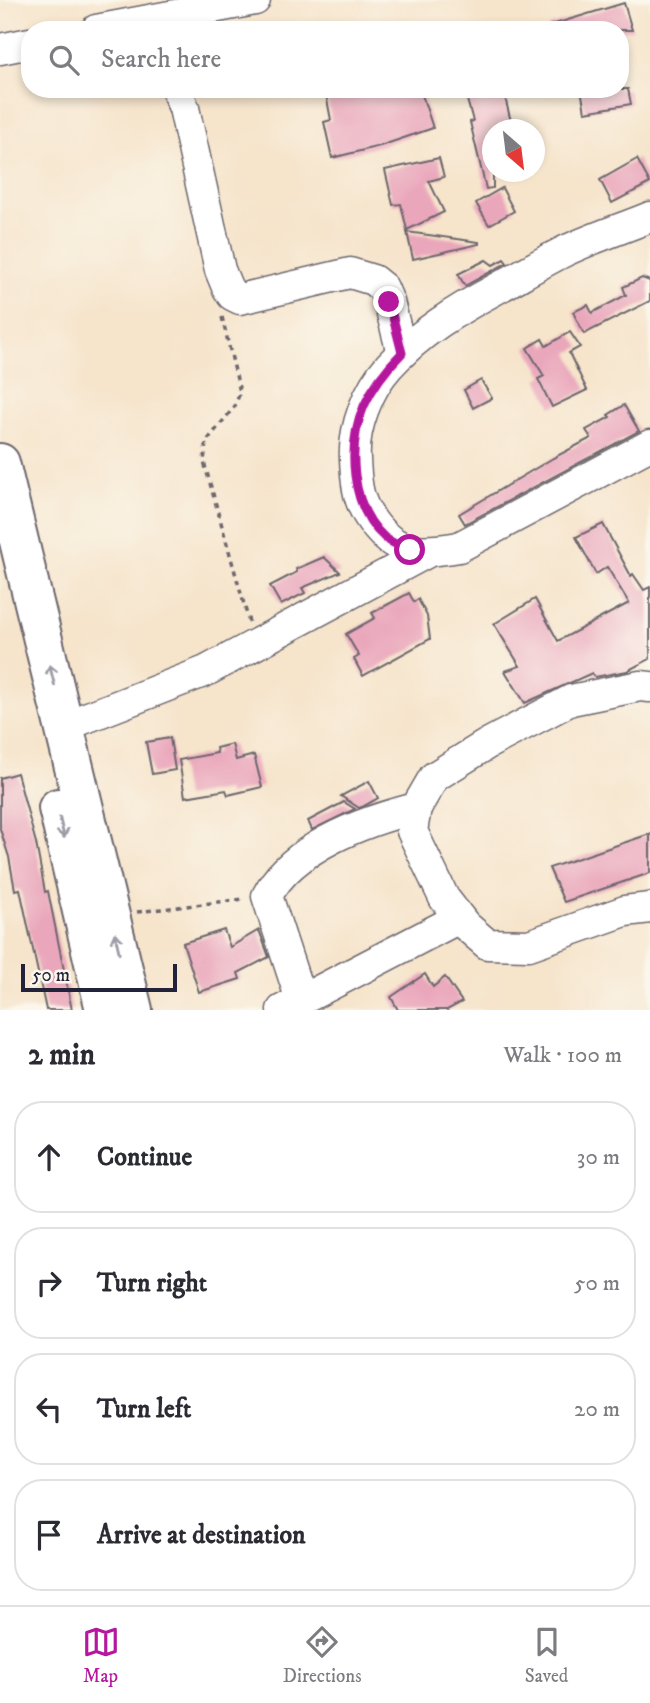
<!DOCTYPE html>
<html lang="en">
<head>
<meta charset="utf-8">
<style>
  :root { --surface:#fff; --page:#f7f7f7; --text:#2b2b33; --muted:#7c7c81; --line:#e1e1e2; --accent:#b5179e }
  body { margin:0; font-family:"IM FELL DW Pica",serif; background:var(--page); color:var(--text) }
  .compass { position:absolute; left:482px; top:119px; width:63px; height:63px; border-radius:50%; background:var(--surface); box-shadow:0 4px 10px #0003; rotate:152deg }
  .scale { position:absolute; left:21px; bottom:18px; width:156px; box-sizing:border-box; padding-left:7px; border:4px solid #22223b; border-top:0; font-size:19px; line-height:24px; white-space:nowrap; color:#22223b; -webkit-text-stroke:5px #fbf7ec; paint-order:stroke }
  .stop { position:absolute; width:21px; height:21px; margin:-16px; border:5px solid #b5179e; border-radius:50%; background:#fff }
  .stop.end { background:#b5179e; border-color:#fff; box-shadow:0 2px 7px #0008 }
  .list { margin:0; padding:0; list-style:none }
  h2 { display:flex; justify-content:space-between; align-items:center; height:91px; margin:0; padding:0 28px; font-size:30px }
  h2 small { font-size:23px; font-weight:400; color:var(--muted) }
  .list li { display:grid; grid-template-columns:46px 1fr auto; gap:21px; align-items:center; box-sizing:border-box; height:112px; margin:0 14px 14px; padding:0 14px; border:2px solid var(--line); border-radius:28px }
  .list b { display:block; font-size:26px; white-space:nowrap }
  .list em { font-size:23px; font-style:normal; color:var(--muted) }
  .icon { flex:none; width:38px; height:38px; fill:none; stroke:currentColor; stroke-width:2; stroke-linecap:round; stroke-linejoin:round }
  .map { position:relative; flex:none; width:650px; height:1010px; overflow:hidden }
  .search { position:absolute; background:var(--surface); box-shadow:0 4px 10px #0003; left:21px; right:21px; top:21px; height:77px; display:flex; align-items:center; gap:18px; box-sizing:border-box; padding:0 24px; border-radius:28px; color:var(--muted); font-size:26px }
  .sheet { height:595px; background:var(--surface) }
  nav { display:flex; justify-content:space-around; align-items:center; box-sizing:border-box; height:98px; border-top:2px solid var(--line); background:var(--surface); font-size:19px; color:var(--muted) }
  nav a { display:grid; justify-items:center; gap:4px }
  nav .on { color:var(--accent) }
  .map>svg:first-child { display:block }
  .building { fill:#eaa7bc }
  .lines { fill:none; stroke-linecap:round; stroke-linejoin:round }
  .minor-casing { stroke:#6c666d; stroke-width:33 }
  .major-casing { stroke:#6c666d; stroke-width:42 }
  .path { stroke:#6c666d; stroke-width:3.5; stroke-dasharray:5 5; stroke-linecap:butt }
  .minor { stroke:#fff; stroke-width:30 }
  .major { stroke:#fff; stroke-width:38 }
  .oneway { stroke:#9c9ca7 }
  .route { stroke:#b5179e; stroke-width:9 }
</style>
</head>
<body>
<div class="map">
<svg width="650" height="1010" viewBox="0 0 650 1010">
  <rect width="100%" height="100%" fill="#fbf7ec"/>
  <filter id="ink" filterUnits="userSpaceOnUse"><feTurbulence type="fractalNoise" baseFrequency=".0143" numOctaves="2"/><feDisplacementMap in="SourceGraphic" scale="14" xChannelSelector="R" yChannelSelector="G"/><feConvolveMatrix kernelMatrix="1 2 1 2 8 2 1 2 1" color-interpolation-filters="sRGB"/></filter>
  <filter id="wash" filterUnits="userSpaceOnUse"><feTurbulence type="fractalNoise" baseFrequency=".00686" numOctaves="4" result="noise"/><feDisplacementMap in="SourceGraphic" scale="28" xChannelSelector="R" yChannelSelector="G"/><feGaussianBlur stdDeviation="1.57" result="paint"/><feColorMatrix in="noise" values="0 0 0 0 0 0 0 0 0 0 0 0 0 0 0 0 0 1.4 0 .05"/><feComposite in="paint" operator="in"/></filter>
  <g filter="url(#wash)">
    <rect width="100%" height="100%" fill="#f6e4cb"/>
    <g id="blocks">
      <g class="building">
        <polygon points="624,3 632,30 549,30 548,26"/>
        <polygon points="325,89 420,89 433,128 380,146 332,158 324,122 331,120"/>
        <polygon points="464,89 503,89 513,130 493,130 493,188 486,189 470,122 473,121"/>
        <polygon points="581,89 628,89 631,104 585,112"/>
        <polygon points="439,158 444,177 429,181 444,212 407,230 401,204 393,205 385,170"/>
        <polygon points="637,159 650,183 612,203 600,180"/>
        <polygon points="502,188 514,211 489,225 476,203"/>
        <polygon points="407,232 479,242 479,244 413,259"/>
        <polygon points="504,259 507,263 465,286 458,274 486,260 493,265"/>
        <polygon points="642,278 650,281 650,301 584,334 573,312 588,305 592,313 626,295 623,287"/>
        <polygon points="570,332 580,347 569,353 587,390 552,407 538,379 544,376 527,348 542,339 546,346"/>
        <polygon points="481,380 492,398 473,408 464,390"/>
        <polygon points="624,405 639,431 465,524 459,514 553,458 591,438 586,430 610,417 608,415"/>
        <polygon points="603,524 631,576 633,574 644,590 650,587 650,659 627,671 595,677 592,673 525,703 505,671 520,666 494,624 535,599 558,641 629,603 607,567 596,574 576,537"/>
        <polygon points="324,557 340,572 302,588 305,593 281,605 270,586 297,572 296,569"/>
        <polygon points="409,593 414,602 418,599 427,616 430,639 363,676 354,659 359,656 346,634 375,618 372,613"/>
        <polygon points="170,738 175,770 152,774 146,742"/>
        <polygon points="232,744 236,760 254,755 262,787 228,795 226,790 185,797 179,760 217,753 216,748"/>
        <polygon points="17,773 36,843 45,892 48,891 72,1010 46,1010 20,889 15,890 9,857 0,829 0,778"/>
        <polygon points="369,781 378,798 362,807 359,808 341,796"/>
        <polygon points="344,802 355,809 312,830 308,821"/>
        <polygon points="650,834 650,873 564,902 549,868"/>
        <polygon points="224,930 230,947 259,930 269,957 238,973 240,979 199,992 183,943"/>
        <polygon points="425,974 433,987 445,977 462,1002 447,1010 398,1010 391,997"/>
      </g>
    </g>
  </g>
  <g filter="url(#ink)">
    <use href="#blocks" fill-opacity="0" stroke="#6c666d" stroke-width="2"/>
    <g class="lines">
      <g class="minor-casing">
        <g id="minor">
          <polyline points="96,30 255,0"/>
          <polyline points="0,49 30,43"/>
          <polyline points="176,89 184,108 220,270 227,287 232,295 240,299 350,273 373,280 383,288 389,302 402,353"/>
          <path d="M650,217c-29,12 -61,22 -89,36 -22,11 -43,24 -65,36 -39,21 -77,44 -107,77 -21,23 -36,62 -34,93 1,20 2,39 13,56 25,40 49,39 91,32l191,-102"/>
          <polyline points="650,687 640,686 571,700 489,743 434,777 416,808 412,831 444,898 465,925 487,944 529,945 625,911 650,908"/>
          <polyline points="65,726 206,671 426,553"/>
          <path d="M301,1000l-34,-104c25,-49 98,-75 149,-88"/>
          <polyline points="282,1010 459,918"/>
        </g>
      </g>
      <g class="major-casing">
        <g id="major">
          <polyline points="0,463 133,1010"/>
          <polyline points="58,808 105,1010"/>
        </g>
      </g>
      <g class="path">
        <polyline points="222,317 240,392 235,406 206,442 204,462 249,622"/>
        <polyline points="137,912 244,899"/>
      </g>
      <use href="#minor" class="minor"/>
      <use href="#major" class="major"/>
    </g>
    <defs><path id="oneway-shaft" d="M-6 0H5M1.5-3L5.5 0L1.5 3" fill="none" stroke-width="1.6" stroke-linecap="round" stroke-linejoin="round" transform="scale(1.75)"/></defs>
    <g class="oneway">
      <use href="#oneway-shaft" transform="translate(52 675) rotate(-104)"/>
      <use href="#oneway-shaft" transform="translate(62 828) rotate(77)"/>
      <use href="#oneway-shaft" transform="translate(117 943) rotate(-103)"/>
    </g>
  </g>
  <g class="lines" filter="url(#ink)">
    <path class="route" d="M389,302l13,51c-15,15 -29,33 -38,53 -17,40 -14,101 21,132 7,5 17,9 25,12"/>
  </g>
</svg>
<svg class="compass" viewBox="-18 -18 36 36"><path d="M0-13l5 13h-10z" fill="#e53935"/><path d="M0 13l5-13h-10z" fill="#7c7c81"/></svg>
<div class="scale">50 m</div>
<div class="stop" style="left:410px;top:550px"></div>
<div class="stop end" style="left:389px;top:302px"></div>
<div class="search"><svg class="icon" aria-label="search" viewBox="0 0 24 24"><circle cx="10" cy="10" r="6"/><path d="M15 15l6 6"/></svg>Search here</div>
</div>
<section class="sheet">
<h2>2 min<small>Walk · 100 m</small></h2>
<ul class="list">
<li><svg class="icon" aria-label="ahead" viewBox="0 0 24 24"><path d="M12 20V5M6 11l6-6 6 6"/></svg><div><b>Continue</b></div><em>30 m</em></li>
<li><svg class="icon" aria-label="right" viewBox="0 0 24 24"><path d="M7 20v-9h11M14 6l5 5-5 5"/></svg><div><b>Turn right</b></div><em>50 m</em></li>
<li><svg class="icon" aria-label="left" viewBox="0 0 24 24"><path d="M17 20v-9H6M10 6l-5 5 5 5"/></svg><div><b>Turn left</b></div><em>20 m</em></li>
<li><svg class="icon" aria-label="arrive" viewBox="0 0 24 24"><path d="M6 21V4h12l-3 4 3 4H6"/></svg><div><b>Arrive at destination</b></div></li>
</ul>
</section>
<nav>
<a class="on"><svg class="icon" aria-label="map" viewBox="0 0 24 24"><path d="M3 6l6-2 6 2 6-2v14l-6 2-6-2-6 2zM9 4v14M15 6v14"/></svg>Map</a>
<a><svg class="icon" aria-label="directions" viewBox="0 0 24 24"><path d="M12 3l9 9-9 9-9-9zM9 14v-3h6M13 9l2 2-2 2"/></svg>Directions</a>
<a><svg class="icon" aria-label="saved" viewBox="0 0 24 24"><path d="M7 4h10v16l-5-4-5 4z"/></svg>Saved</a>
</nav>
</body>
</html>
